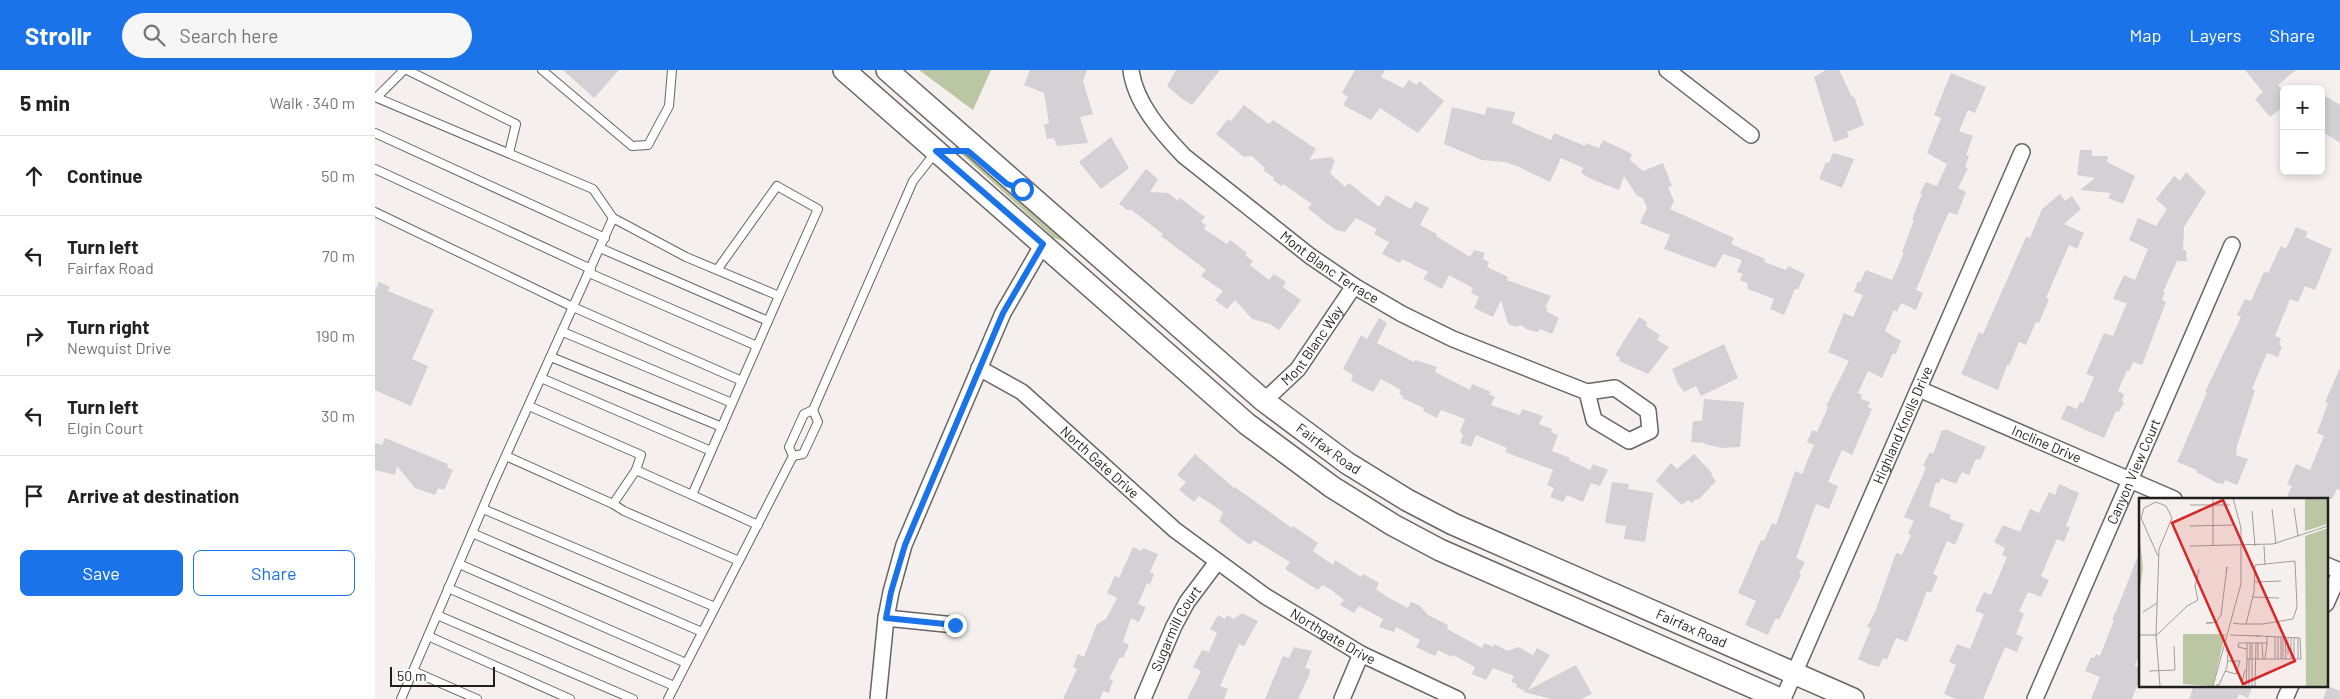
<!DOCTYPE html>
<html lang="en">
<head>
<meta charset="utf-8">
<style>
  :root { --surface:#fff; --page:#f6f6f6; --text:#222; --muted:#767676; --line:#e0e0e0; --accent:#1a73e8 }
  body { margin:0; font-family:Barlow,sans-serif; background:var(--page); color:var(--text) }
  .controls { position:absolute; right:15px; top:15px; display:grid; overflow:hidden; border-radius:8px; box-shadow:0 2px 8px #0003 }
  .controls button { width:45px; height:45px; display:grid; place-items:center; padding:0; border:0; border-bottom:1px solid var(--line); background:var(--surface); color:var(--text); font:25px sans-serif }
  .scale { position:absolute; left:15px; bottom:12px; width:105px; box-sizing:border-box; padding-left:5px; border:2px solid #211f1e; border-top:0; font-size:14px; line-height:18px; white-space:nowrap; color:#211f1e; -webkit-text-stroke:4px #fefefe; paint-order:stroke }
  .stop { position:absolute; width:15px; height:15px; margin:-11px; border:4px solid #1a73e8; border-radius:50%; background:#fff }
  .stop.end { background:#1a73e8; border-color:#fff; box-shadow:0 1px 5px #0008 }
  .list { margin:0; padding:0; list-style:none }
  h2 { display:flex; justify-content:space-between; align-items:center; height:65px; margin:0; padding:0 20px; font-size:21px }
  h2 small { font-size:16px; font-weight:400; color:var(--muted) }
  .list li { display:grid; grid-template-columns:32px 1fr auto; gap:15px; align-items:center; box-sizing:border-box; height:80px; padding:0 20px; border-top:1px solid var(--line) }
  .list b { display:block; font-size:19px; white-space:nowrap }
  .list p { margin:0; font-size:16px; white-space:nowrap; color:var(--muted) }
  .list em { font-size:16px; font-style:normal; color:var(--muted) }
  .actions { display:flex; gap:10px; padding:15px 20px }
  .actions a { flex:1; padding:11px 0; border:1px solid var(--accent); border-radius:8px; text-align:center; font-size:18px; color:var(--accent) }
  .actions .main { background:var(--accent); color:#fff }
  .icon { flex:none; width:28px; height:28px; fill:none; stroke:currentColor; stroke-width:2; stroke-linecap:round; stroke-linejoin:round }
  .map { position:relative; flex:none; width:1965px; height:629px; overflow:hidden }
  header { display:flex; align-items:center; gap:30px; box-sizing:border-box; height:70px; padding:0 25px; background:var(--accent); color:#fff }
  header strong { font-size:24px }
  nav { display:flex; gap:28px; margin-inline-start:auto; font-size:18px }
  .search { width:350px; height:45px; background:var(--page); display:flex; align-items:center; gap:12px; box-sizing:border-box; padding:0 18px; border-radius:28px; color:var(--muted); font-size:19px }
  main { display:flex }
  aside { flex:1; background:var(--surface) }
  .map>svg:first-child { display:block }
  .green { fill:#bbc7a3 }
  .building { fill:#d3d1d5 }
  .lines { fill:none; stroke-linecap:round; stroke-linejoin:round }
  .lane-casing { stroke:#6a6563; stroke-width:10 }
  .street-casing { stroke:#6a6563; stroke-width:18 }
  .secondary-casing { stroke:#6a6563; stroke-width:24 }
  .lane { stroke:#fff; stroke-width:8 }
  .street { stroke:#fff; stroke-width:15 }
  .secondary { stroke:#fff; stroke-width:21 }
  .route { stroke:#1a73e8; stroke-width:6 }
  .labels { text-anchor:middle; stroke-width:4; stroke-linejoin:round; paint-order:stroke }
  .street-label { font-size:14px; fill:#211f1e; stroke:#fefefe }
  .inset-road { fill:none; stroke:#a09c9a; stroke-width:1 }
  .view { fill:#d62828; fill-opacity:0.15; stroke:#d62828; stroke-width:2.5 }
  .inset-edge { fill:none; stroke:#211f1e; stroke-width:2.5 }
</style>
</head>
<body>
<header>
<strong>Strollr</strong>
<div class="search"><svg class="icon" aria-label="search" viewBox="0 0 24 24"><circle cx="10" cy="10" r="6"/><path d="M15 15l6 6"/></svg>Search here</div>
<nav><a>Map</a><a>Layers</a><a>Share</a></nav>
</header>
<main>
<aside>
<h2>5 min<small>Walk · 340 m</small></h2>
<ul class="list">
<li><svg class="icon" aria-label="ahead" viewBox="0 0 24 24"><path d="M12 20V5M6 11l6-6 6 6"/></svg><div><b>Continue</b></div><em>50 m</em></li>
<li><svg class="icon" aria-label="left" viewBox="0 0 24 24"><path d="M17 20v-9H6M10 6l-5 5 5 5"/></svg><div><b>Turn left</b><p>Fairfax Road</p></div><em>70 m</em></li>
<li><svg class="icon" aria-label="right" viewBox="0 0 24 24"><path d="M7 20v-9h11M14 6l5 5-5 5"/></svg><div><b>Turn right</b><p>Newquist Drive</p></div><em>190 m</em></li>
<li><svg class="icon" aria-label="left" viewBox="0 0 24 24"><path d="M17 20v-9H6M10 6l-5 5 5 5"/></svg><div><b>Turn left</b><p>Elgin Court</p></div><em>30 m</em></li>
<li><svg class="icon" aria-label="arrive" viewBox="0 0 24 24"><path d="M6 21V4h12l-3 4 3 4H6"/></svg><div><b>Arrive at destination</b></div></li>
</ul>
<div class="actions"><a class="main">Save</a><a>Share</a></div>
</aside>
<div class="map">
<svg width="1965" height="629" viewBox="0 0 1965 629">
  <rect width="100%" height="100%" fill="#f5f0ed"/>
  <g class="green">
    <polygon points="544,0 616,0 598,40"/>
    <polygon points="582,72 694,173 679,168 580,78 580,75"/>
  </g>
  <g class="building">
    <polygon points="188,0 244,0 219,28"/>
    <polygon points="655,0 712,0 708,11 718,44 705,47 713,73 682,76 679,68 672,69 669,55 674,53 669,23 649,15"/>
    <polygon points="801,0 845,0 817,35 806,28 792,16"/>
    <polygon points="980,0 1010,0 1006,7 1028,18 1034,10 1042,15 1044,11 1069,31 1043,63 1005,38 996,50 968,35 973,27 967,23"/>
    <polygon points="1451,0 1464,0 1477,27 1479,26 1489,55 1472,62 1474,67 1459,72 1439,7"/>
    <polygon points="1870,0 1921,0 1903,15 1909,22 1909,36 1895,47 1880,29 1888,22"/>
    <polygon points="1576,3 1611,17 1600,43 1593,40 1584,61 1598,66 1591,85 1594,86 1590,97 1593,98 1583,118 1591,122 1582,145 1574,142 1565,162 1541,220 1548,223 1541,240 1526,233 1522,242 1519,240 1510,261 1526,271 1521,284 1518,283 1507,308 1493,301 1483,323 1487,325 1486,329 1495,332 1493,337 1497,339 1477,385 1467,380 1453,412 1463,416 1454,439 1441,434 1421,488 1430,492 1424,504 1426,505 1404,550 1401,548 1393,565 1370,555 1381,531 1363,523 1386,470 1389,471 1397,453 1401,455 1420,401 1427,404 1439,375 1432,372 1437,360 1442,362 1453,337 1451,336 1474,291 1453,282 1469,243 1478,247 1488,225 1479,222 1483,211 1485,212 1491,200 1517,210 1529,183 1527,182 1539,150 1537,149 1547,124 1545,123 1551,112 1562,116 1572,94 1552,83 1566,48 1559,45"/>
    <polygon points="1946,24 1965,35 1965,73 1946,61"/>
    <polygon points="869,35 894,54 898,50 941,79 934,90 956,87 960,91 955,103 970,117 974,113 1004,137 1011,125 1036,139 1040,131 1054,138 1045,155 1062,164 1061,166 1095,187 1099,180 1110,183 1108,189 1114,192 1112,197 1133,207 1132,210 1176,226 1170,237 1173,238 1171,241 1184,248 1177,264 1165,259 1163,262 1153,260 1146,255 1141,257 1133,254 1126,230 1118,247 1099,238 1104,227 1096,223 1098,218 1074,205 1067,219 1048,209 1053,202 1027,189 1025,193 1007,184 1014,172 999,164 1002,159 981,148 970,162 961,160 951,153 933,138 937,134 908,114 906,116 898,110 899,108 888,100 890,98 877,86 869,87 841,64 853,49 856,51"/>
    <polygon points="1077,37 1110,45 1112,37 1140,42 1137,53 1176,70 1179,63 1210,76 1211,73 1224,78 1228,70 1257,84 1255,90 1268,101 1288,93 1297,116 1293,117 1299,131 1295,139 1359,168 1356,174 1390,189 1389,192 1392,193 1411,200 1413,196 1430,204 1423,219 1420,219 1409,245 1395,239 1399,229 1373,219 1372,213 1365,210 1368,204 1362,202 1367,190 1348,184 1340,198 1289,179 1295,165 1265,153 1272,138 1268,128 1262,126 1249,106 1244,120 1216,109 1206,103 1208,98 1186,88 1175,112 1142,96 1129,92 1107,90 1069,74"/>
    <polygon points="736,67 754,98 726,119 704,92"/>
    <polygon points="1705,80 1717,80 1717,86 1733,86 1732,92 1760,106 1748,134 1733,128 1736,123 1705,120 1720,108 1702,105"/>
    <polygon points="1458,83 1479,89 1467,118 1444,109 1451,92 1454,93"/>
    <polygon points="771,99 783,109 775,122 793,123 803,131 805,128 830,147 826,152 831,155 829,159 852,174 855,170 872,183 870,185 878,191 875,195 894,210 899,204 911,212 908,217 926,230 904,260 895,254 877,249 860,230 852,239 840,230 848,221 826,206 831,200 786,166 788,164 755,139 754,141 744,134"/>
    <polygon points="1811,102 1831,122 1809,157 1808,180 1811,180 1812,191 1802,191 1788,222 1790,222 1787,230 1791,232 1767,295 1758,292 1754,301 1752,300 1743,321 1749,324 1747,331 1749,332 1744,342 1741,341 1729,368 1686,349 1692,335 1702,339 1705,332 1708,333 1719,307 1711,304 1729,263 1738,266 1752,233 1738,229 1749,205 1760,210 1773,179 1754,170 1763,148 1781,156 1792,139 1781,129 1799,106 1805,111"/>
    <polygon points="1685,124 1690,131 1697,126 1706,139 1689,154 1709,163 1702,179 1694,175 1671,228 1674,229 1664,253 1661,252 1651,275 1644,272 1634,296 1632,295 1623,320 1586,304 1604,262 1608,264 1651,167 1655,168 1667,139"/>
    <polygon points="1921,157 1933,162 1930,167 1957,179 1940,220 1930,216 1923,232 1915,229 1900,266 1906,268 1904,275 1907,276 1903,287 1892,283 1877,319 1880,320 1862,376 1861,385 1873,389 1862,415 1850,410 1849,414 1842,413 1821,402 1822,400 1802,392 1832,322 1830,322 1866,247 1862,245 1870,229 1876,231 1889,202 1893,203 1906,176 1911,179"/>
    <polygon points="4,212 15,217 13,221 59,240 37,289 53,296 36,336 0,320 0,221"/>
    <polygon points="1264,247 1272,252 1271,256 1285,265 1282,270 1294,277 1273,304 1244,291 1245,288 1240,285"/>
    <polygon points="1004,248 1012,253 1002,273 1039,292 1040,290 1062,297 1060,302 1095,320 1097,314 1116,322 1114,324 1120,327 1116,335 1145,345 1147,339 1168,346 1164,354 1177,359 1176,362 1183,365 1177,381 1195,388 1194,390 1215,400 1218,394 1233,400 1225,416 1216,413 1208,432 1192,425 1188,432 1175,427 1179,418 1172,415 1178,400 1130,382 1132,378 1101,365 1096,377 1085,373 1088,366 1085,361 1090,349 1066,340 1062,348 1048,341 1049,338 1027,328 1028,326 1024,324 1026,320 1006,309 998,322 976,311 978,305 968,299 986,265 992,269"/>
    <polygon points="1349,274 1363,308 1326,326 1321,316 1309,322 1303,314 1297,299"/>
    <polygon points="1965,298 1965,420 1962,419 1957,429 1911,429 1917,416 1912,414 1921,394 1935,400 1949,366 1942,363 1953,333 1950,332"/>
    <polygon points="1329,329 1369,332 1365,377 1347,378 1329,374 1331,373 1316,372 1318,351 1327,351"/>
    <polygon points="1570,359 1611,377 1605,390 1601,389 1594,405 1587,402 1581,414 1566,408 1564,414 1561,412 1554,436 1576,445 1575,449 1589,454 1580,475 1572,471 1558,504 1563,506 1556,523 1552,521 1532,572 1521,568 1512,590 1508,588 1504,597 1493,594 1483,589 1496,558 1492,557 1500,542 1521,483 1527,485 1536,465 1533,464 1539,451 1529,447 1548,405 1551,397 1548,396 1555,382 1558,384 1567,360 1569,361"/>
    <polygon points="10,368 73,394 72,397 78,400 69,420 63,418 60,425 40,418 22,396 20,405 0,400 0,373 7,375"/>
    <polygon points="820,384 859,418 860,417 917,458 918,456 943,473 938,481 958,495 960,490 986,507 988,504 1004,513 1001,519 1014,528 1033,538 1036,532 1044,535 1053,545 1073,555 1072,559 1107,578 1109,573 1118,577 1119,574 1133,581 1143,577 1158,585 1162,578 1175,585 1153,620 1201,595 1217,624 1206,629 1177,629 1148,622 1150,621 1141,617 1142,614 1136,612 1139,606 1118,598 1111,610 1097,604 1100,597 1078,585 1077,587 1063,580 1060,586 1041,577 1045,570 1021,557 1019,562 1004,557 1008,549 984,536 979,543 965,535 969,530 955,519 947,515 943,520 910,499 915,492 879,470 875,475 862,466 844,451 848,442 824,426 819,432 804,420 811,412 802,405"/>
    <polygon points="1319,384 1337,403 1336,405 1341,411 1323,430 1321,429 1317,433 1313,430 1307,435 1281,411 1296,393 1302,399"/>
    <polygon points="1237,412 1254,414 1253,419 1278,423 1270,472 1249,469 1251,456 1230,453"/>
    <polygon points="1684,414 1704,423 1691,456 1695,457 1689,472 1682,469 1666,506 1674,510 1666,527 1653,522 1644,541 1649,544 1641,564 1648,567 1642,582 1630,577 1608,629 1581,629 1569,624 1581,595 1574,592 1582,574 1595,579 1609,544 1600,541 1609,522 1616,525 1632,487 1627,485 1630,478 1619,472 1628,455 1645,462 1655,439 1664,443 1674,422 1680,425"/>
    <polygon points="758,477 766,481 768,478 783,484 775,502 779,504 775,515 772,513 763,534 771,537 764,552 756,548 748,572 754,575 748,588 745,587 734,609 738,610 734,623 728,621 725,629 688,629 702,599 698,597 703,584 709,587 722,554 731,549 742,528 732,523 740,505 744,508"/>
    <polygon points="1764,483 1765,580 1760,596 1765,598 1765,608 1757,629 1716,629 1725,607 1710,601 1716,587 1719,588 1721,584 1725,586 1739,550 1737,549 1743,537"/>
    <polygon points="867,543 883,551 869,576 864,574 845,616 853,619 849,629 812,629 826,601 818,597 827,580 834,582 842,563 835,559 843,545 850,549 852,545 859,549"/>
    <polygon points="919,577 937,581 930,598 935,599 934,606 923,629 890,629 908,586 914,588"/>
    <polygon points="1819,615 1878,615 1873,628 1864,624 1862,629 1814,629"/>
    <polygon points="1953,616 1965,621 1965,629 1948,629"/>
  </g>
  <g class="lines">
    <g class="lane-casing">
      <g id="lane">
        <polyline points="32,0 141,54 134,83"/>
        <polyline points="167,0 257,76 273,75 294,36 297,0"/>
        <polyline points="0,27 218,119 238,148"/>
        <polyline points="2,27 29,0"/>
        <polyline points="0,63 230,168"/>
        <polyline points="0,99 216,199"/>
        <polyline points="0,142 198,237 367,311"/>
        <polyline points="225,178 393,251"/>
        <polyline points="214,203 382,276"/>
        <polyline points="188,262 357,333"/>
        <polyline points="176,287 347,357"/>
        <polyline points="166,308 336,381"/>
        <polyline points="154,336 266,385 261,400 317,425"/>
        <polyline points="438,340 443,352 428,384 418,386 414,377 429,344 438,340 538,111 560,83"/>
        <polyline points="131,386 238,434 261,400"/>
        <polyline points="238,434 249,441 364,491"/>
        <polyline points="108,439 340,537"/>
        <polyline points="383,455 317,425 404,226"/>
        <polyline points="97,463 327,562"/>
        <polyline points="84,494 311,593"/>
        <polyline points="73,518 299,616"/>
        <polyline points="62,545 258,629"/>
        <polyline points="53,566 195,629"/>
        <polyline points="38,601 102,629"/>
        <polyline points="26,629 118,414 238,148 311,187 404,226 443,139 402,116 342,200"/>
        <polyline points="293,629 418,386"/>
      </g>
    </g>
    <g class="street-casing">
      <g id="street">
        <path id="s1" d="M756,0c4,33 31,63 53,86l126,100 44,30 48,28 51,25 134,53 28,-4 33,23 2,20 -21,10 -35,-21 -7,-28"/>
        <polyline points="1292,0 1376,65"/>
        <path id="s2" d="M604,298l43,24 153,138 90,66 96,58 96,45"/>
        <path id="s3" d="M1544,319l255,110"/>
        <path id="s4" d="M889,331l34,-32 56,-83"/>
        <polyline points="1951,495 1965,501"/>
        <polyline points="1951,534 1965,502"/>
        <polyline points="511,548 580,555"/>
        <polyline points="503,629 511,548 516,522 529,475 628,243 668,174"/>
        <path id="s5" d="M768,629l31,-73 13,-24 30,-40"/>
        <polyline points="967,629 986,584"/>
        <path id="s6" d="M1408,629l239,-547"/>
        <path id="s7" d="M1660,629l197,-454"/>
        <polyline points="1910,629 1916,615"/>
      </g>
    </g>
    <g class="secondary-casing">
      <g id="secondary">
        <polyline points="469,0 872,354 957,417 1018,455 1065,480 1405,629"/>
        <path id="s8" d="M512,0l377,331 83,62 60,37 46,24 400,175"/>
      </g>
    </g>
    <use href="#lane" class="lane"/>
    <use href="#street" class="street"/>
    <use href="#secondary" class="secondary"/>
  </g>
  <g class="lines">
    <polyline class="route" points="580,555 511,548 516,522 530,475 628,243 668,174 561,81 593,81 632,114 647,119"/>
  </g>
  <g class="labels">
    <g class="street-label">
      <text dy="5" stroke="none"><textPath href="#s1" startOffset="286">Mont Blanc Terrace</textPath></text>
      <text dy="5" stroke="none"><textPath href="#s4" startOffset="74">Mont Blanc Way</textPath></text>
      <text dy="5" stroke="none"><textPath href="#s6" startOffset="299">Highland Knolls Drive</textPath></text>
      <text dy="5" stroke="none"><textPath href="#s3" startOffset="139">Incline Drive</textPath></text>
      <text dy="5" stroke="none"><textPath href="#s8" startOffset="582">Fairfax Road</textPath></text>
      <text dy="5" stroke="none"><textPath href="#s2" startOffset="154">North Gate Drive</textPath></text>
      <text dy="5" stroke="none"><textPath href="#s7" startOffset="248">Canyon View Court</textPath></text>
      <text dy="5" stroke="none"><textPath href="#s5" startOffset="78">Sugarmill Court</textPath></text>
      <text dy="5" stroke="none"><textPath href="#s8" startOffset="988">Fairfax Road</textPath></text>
      <text dy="5" stroke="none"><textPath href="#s2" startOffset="446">Northgate Drive</textPath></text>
    </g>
  </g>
  <g transform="translate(1764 428)">
    <rect width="189" height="189" fill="#f5f0ed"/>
    <path d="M166,0h23v26l-23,7zM189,30v158h-22l-1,-150zM0,32l4,38 -4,27zM44,136h42l-12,52 -30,-2z" fill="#bbc7a3"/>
    <path class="inset-road" d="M74,0v48M51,7h40M155,10l4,28M133,11l4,35M113,13l3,35M51,28l45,-1M51,48l83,-2 55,-18M125,48l1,19M19,58l-17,-38 3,-10 12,-6 10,4 6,12 -13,31 -3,86 4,51M116,84l26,-1M114,99l26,1M4,114l14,-9M74,125h-7l10,-1 5,-7 6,-48 -1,6M94,125l7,1h23l30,-5 4,-12 -2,-46 -40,4 -1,27 -8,32M0,137h18l30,-29 11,-6 -3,-14 4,-17M91,137l30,1h-5M136,139v22M139,139v22M142,139v22M144,139v22M146,139l1,22M149,140v16M152,140v21M155,140v21M159,140v21M108,145h20v-7M111,145v16M113,145v16M119,145v16M123,145l1,16M108,151l-9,-2 1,-4h8v16h54l-1,-21 -40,-2M126,161l2,-16M10,173l26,-1 -1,-24M86,173l11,3 4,-13h-12M106,185l-3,-1 3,-12M77,187h3l8,-18 1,-15 -3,-2M74,188l28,-102v-56l-8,-30M107,188l1,-27M110,188v-27M113,188v-27M116,188l1,-43"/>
    <path class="view" d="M84,2l72,161 -52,23 -71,-161z"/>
    <rect width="189" height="189" class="inset-edge"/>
  </g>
</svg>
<div class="controls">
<button>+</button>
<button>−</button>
</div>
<div class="scale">50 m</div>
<div class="stop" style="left:647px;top:119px"></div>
<div class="stop end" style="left:580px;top:555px"></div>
</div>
</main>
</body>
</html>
